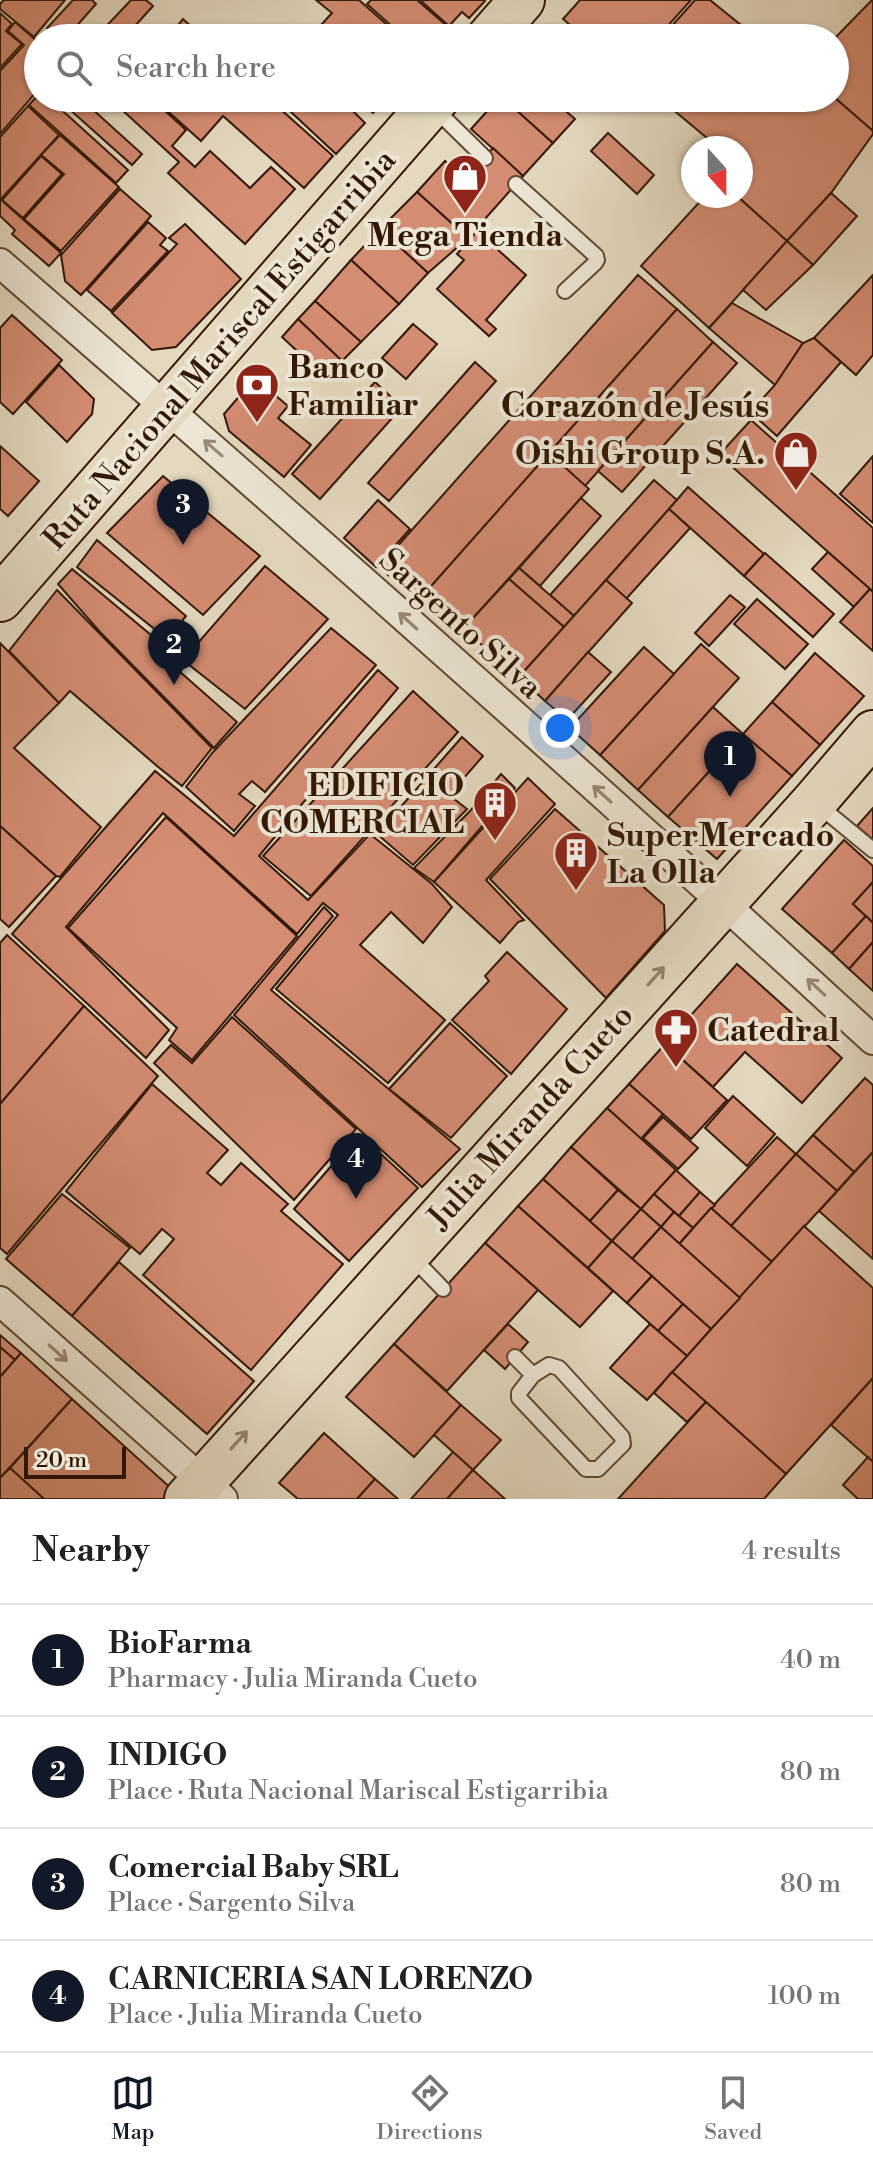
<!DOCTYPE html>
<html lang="en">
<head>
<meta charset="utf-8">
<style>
  :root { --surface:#fff; --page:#f2f2f2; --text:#202124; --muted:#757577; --line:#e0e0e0; --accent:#111827 }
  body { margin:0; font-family:"Libre Bodoni",serif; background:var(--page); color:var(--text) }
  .compass { position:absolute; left:681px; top:136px; width:72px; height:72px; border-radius:50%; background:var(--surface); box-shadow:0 2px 6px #0004; rotate:159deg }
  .scale { position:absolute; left:24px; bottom:20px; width:102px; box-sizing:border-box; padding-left:8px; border:4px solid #311704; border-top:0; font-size:22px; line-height:28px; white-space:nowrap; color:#311704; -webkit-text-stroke:6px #ede6d6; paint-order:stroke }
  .you { position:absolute; left:560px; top:728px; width:28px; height:28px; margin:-20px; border:6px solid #fff; border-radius:50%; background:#1a73e8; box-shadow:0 0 0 12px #1a73e833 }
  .badge { display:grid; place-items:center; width:52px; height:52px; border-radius:50%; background:var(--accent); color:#fff; font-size:26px; font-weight:700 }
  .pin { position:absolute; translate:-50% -66px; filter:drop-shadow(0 2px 4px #0008) }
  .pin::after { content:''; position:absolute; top:42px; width:28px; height:24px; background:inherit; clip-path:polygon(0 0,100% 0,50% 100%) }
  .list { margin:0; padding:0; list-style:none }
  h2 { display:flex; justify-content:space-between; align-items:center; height:104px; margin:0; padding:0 32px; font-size:34px }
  h2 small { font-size:26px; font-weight:400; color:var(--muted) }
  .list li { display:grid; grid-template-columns:52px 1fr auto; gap:24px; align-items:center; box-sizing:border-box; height:112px; padding:0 32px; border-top:2px solid var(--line) }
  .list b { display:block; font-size:30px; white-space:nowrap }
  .list p { margin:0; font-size:26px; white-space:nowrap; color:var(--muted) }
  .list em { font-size:26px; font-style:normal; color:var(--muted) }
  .icon { flex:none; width:44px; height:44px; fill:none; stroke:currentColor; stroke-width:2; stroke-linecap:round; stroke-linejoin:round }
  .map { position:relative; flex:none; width:873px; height:1499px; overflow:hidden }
  .search { position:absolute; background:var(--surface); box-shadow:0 2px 6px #0004; left:24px; right:24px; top:24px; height:88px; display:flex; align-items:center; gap:20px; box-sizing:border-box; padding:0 28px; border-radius:44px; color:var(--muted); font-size:30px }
  .sheet { height:552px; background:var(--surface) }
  nav { display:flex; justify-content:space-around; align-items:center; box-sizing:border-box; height:112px; border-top:2px solid var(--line); background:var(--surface); font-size:22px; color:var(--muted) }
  nav a { display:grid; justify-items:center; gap:4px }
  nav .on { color:var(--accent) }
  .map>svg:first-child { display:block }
  .building { fill:#d48c73; stroke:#311704; stroke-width:2 }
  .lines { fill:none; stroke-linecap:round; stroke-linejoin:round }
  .lane-casing { stroke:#5e4833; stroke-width:18 }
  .street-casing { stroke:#5e4833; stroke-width:32 }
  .highway-casing { stroke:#311704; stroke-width:48 }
  .lane { stroke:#ede6d6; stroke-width:14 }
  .street { stroke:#ede6d6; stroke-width:28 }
  .highway { stroke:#e4d9c0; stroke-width:44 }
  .oneway { stroke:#988978 }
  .oneway2 { stroke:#93826b }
  .labels { text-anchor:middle; stroke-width:8; stroke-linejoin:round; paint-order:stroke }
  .poi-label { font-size:32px; font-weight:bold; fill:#311704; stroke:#ede6d6; text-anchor:start }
  .street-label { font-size:32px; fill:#311704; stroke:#ede6d6 }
  .neighbourhood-label { font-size:34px; font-weight:bold; fill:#311704; stroke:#ede6d6 }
</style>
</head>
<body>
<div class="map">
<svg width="873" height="1499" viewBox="0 0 873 1499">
  <rect width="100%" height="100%" fill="#e4d9c0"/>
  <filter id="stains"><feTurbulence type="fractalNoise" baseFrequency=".0025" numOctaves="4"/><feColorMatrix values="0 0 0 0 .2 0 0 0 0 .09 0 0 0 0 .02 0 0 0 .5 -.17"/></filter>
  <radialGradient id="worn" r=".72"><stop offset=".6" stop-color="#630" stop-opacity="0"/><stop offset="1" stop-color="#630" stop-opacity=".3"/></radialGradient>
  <g class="building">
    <polygon points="4,0 65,0 34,37 0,9 0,4"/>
    <polygon points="73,0 92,0 96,4 66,38 61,38 47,28"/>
    <polygon points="131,0 146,0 153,6 124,38 95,38"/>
    <polygon points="316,0 359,0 402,38 309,38 332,13"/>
    <polygon points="371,0 417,0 447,26 436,38 405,38 367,4"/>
    <polygon points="420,0 484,0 485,1 469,18 462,12 449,26"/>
    <polygon points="580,0 691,0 657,38 585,38 563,19"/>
    <polygon points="695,0 710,0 757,38 661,38"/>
    <polygon points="872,0 873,0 873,131 835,98 835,38"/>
    <polygon points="0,13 12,24 6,31 22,44 0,68"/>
    <polygon points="183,19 204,38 167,38"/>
    <polygon points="15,22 38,42 38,90 0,134 0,71 24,45 8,31"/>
    <polygon points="38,95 38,98 80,98 142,154 132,165 58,99 54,103 128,170 116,183 29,105"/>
    <polygon points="109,98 151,98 186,130 172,146 195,167 210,151 250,188 271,167 295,189 245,244 168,173 179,162"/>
    <polygon points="153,98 268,98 333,156 304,188 223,116 201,141"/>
    <polygon points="276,98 340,98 365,123 336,154"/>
    <polygon points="355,98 387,98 373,113"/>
    <polygon points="499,98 503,98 553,143 523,176 471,129"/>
    <polygon points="503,98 551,98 575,119 553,143"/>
    <polygon points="659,98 835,98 873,131 873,134 831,193 787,241 737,196 741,196 741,148 719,148"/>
    <polygon points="28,106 59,135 0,200 0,137"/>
    <polygon points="608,133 654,175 637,194 591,151"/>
    <polygon points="60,135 119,187 61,251 24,219 64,174 41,155"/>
    <polygon points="493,148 523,176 468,238 417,192 445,161 465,179"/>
    <polygon points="41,156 62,174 23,218 2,200"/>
    <polygon points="120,189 151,216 81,295 65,281 61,255"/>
    <polygon points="417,192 468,238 428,273 380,229"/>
    <polygon points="831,193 857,216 813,265 787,241"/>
    <polygon points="705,196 737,196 787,241 709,328 641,266"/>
    <polygon points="0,199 61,253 49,266 12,234 15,230 0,216"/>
    <polygon points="148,222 166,238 160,245 168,251 111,311 87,290"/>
    <polygon points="185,224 241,279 176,347 152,350 112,313 177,244 169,238"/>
    <polygon points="380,229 428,273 399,304 351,260"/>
    <polygon points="477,231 526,275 486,320 496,329 489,336 437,289 464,260 457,254"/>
    <polygon points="787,241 813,265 766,310 743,290"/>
    <polygon points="351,260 399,304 361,342 315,301"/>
    <polygon points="638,275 677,309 418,601 379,567"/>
    <polygon points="873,275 873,355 856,375 814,338"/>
    <polygon points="315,301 361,342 342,361 298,319"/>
    <polygon points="732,303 803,343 775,385 709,328"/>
    <polygon points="677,309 713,342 585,486 549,453"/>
    <polygon points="12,315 62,360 13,414 0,402 0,328"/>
    <polygon points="298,319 342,361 326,378 282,337"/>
    <polygon points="413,324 437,344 406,379 382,358"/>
    <polygon points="814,338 841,362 777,436 750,412 775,385 803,343"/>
    <polygon points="713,342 737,363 622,492 598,471"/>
    <polygon points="475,362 496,381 389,501 368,483"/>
    <polygon points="59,365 94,399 92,414 67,442 26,402"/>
    <polygon points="255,378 288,406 278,418 311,445 284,477 229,431 224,414"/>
    <polygon points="375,382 402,407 320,499 292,474"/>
    <polygon points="751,420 873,528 873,592 719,455"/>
    <polygon points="0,446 39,481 8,516 0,509"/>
    <polygon points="549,453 589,489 457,636 418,601"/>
    <polygon points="873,456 873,523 840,494"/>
    <polygon points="163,476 260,556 203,615 107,533"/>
    <polygon points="654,480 677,500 574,616 550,595"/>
    <polygon points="688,487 764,554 744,576 669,509"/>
    <polygon points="581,498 601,516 540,586 519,568"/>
    <polygon points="378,500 410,529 376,567 344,538"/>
    <polygon points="669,509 690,528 626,599 606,580"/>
    <polygon points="97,540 186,616 167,639 77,567"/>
    <polygon points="828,552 870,589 854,607 812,569"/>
    <polygon points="765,553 834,614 813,637 744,576"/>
    <polygon points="265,566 328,619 245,709 183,660"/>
    <polygon points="519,568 574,616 564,627 509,579"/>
    <polygon points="72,569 157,640 153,648 237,722 214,748 100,632 58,584"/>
    <polygon points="509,579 564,627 519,677 463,629"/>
    <polygon points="606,580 632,603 545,701 519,677"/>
    <polygon points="870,589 873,592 873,651 840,622"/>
    <polygon points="57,590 212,748 182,786 157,766 70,691 59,703 9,651"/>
    <polygon points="730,595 745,607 709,646 695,633"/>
    <polygon points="757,599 808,644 785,669 734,624"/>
    <polygon points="331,628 376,665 265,792 252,781 239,794 255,806 234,831 186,787 213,752"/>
    <polygon points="0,643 59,703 14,748 101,827 60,877 56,876 0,826"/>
    <polygon points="701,644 739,678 638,790 600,755"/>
    <polygon points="644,647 674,674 600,755 570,728"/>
    <polygon points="588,652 611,672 567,720 545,701"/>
    <polygon points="815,653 864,696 820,745 772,702"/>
    <polygon points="378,670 398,688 259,856 308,900 370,834 432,884 452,907 423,943 391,912 360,945 445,1020 388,1083 276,989 338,915 323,903 297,934 163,813 66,927 169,1030 146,1058 12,934 155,771 234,836"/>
    <polygon points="413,691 458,732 311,896 263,856"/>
    <polygon points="772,702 820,745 792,776 743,734"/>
    <polygon points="713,707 743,734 668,817 638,790"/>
    <polygon points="743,734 792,776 717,859 668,817"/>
    <polygon points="462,737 483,756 449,795 467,809 413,865 377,834"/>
    <polygon points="501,774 515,788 434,882 414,868 471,810"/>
    <polygon points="528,778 555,804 486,880 524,920 518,922 500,943 434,882"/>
    <polygon points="873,808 873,840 857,826"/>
    <polygon points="555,809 664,905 665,931 606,998 490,879"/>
    <polygon points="166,817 297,936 192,1060 169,1040 177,1028 68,928"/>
    <polygon points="0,826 56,876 9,927 0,919"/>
    <polygon points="844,840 873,866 873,882 853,904 866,916 832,953 782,909"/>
    <polygon points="873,882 873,923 853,904"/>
    <polygon points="324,907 333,916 271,990 460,1149 422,1187 234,1015"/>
    <polygon points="866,916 873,923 873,942 849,969 832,953"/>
    <polygon points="7,935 84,1006 0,1104 0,943"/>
    <polygon points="873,942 873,991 849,969"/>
    <polygon points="507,952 567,1009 511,1074 452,1020 489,981 485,976"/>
    <polygon points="737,964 842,1058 802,1103 745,1052 713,1087 665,1044"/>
    <polygon points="84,1006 158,1076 7,1254 0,1248 0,1104"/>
    <polygon points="232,1017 356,1129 294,1200 154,1063 171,1045 192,1063"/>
    <polygon points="450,1023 507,1076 451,1138 389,1089"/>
    <polygon points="665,1044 727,1100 691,1139 629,1084"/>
    <polygon points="865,1078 873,1085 873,1152 854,1172 813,1135"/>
    <polygon points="152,1084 228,1150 207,1173 221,1185 241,1163 288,1204 281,1211 343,1264 251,1370 143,1275 174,1239 162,1229 140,1254 66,1191"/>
    <polygon points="629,1084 663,1114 641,1139 607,1108"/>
    <polygon points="733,1096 775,1134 747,1166 705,1128"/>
    <polygon points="607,1108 676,1170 641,1209 571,1147"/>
    <polygon points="663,1117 698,1148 678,1169 643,1138"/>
    <polygon points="359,1134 418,1188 349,1261 294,1209"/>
    <polygon points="813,1135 854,1172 837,1191 796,1154"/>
    <polygon points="777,1137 796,1154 731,1226 711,1208"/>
    <polygon points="571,1147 618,1190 590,1221 543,1179"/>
    <polygon points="873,1152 873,1259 819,1211"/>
    <polygon points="796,1154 837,1191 772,1262 731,1226"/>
    <polygon points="676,1170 700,1192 679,1216 654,1194"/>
    <polygon points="543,1179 612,1241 588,1268 518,1206"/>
    <polygon points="618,1190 641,1209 612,1241 590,1221"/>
    <polygon points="700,1192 715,1205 693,1228 679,1216"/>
    <polygon points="62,1194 130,1248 72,1316 6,1259"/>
    <polygon points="654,1194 674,1212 661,1227 641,1209"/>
    <polygon points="518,1206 613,1291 580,1327 485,1243"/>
    <polygon points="711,1208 772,1262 740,1298 679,1244"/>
    <polygon points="641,1209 661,1227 632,1259 612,1241"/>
    <polygon points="674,1212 693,1228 679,1244 661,1227"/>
    <polygon points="804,1226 873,1288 873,1378 786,1474 672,1372"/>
    <polygon points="661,1227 740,1298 711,1329 632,1259"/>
    <polygon points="612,1241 652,1276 627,1303 588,1268"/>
    <polygon points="485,1243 538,1290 447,1391 394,1344"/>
    <polygon points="119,1262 254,1381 207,1434 72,1316"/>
    <polygon points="652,1276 683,1304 658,1331 627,1303"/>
    <polygon points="683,1304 711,1329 687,1356 658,1331"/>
    <polygon points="508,1324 528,1342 505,1369 484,1350"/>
    <polygon points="650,1324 687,1356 647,1400 610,1368"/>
    <polygon points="0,1335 21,1353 15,1360 0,1347"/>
    <polygon points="394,1344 461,1405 414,1457 346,1397"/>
    <polygon points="0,1347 15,1360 0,1377"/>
    <polygon points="21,1353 72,1399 0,1478 0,1377"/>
    <polygon points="672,1372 706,1402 687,1422 654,1393"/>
    <polygon points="873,1378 873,1462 831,1425"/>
    <polygon points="72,1399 174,1491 166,1499 44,1499 10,1468"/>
    <polygon points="706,1402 786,1474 764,1499 618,1499"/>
    <polygon points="461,1405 501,1440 473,1470 434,1435"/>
    <polygon points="324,1433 375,1479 357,1499 298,1499 279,1483"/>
    <polygon points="453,1452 473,1470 447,1499 411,1499"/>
    <polygon points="868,1457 873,1462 873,1499 858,1499 843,1485"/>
    <polygon points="10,1468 44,1499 0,1499 0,1478"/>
    <polygon points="473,1470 505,1499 447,1499"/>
    <polygon points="375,1479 398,1499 357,1499"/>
  </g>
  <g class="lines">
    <g class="lane-casing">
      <g id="lane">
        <polyline points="434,108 485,158"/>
        <polyline points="516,184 596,256 597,260 594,264 565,291"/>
        <polyline points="817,804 873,850"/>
        <polyline points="411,1256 443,1289"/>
        <polyline points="515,1357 533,1375"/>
        <polygon points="549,1365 559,1368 622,1437 623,1444 598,1469 586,1469 519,1398 519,1393 533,1375"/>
      </g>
    </g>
    <g class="street-casing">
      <g id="street">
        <path d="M0,263c294,255 586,513 873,777"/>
        <polyline points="0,1301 223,1499"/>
      </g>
    </g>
    <g class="highway-casing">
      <g id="highway">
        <polyline points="489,38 522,0"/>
        <polyline points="0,599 437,98"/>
        <polyline points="187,1499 814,802 873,733"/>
      </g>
    </g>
    <use href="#lane" class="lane"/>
    <use href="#street" class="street"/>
    <use href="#highway" class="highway"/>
  </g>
  <defs><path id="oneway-shaft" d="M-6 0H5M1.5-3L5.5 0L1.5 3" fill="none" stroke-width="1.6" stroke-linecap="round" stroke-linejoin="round" transform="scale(2)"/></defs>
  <g class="oneway">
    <use href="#oneway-shaft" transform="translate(213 448) rotate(-139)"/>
    <use href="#oneway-shaft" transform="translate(408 621) rotate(-138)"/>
    <use href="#oneway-shaft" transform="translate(602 794) rotate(-138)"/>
    <use href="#oneway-shaft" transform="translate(816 987) rotate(-137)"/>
    <use href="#oneway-shaft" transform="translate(58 1353) rotate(42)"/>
  </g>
  <g class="oneway2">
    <use href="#oneway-shaft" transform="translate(656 976) rotate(-48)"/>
    <use href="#oneway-shaft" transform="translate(239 1440) rotate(-48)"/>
  </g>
  <defs>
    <g id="shop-pin" transform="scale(2.3)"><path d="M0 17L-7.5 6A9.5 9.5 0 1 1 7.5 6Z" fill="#8f2418" stroke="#ede6d6"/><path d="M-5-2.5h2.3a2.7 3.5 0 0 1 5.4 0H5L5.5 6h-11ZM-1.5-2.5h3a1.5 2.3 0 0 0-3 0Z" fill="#fff"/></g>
    <g id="bank-pin" transform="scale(2.3)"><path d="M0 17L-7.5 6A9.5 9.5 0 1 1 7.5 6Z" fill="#8f2418" stroke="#ede6d6"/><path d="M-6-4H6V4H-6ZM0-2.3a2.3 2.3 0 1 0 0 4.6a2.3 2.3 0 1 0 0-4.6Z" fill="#fff"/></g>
    <g id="building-pin" transform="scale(2.3)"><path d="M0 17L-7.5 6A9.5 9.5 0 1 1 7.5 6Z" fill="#8f2418" stroke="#ede6d6"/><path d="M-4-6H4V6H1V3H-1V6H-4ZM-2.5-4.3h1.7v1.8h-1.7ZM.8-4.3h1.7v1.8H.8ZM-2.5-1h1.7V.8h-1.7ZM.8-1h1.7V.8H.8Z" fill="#fff"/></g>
    <g id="pharmacy-pin" transform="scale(2.3)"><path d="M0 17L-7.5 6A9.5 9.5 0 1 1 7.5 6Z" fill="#8f2418" stroke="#ede6d6"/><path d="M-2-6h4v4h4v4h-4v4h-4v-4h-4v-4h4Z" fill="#fff"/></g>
  </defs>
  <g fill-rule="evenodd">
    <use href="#shop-pin" x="465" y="176"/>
    <use href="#bank-pin" x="257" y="385"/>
    <use href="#shop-pin" x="796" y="453"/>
    <use href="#building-pin" x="495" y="803"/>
    <use href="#building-pin" x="576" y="853"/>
    <use href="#pharmacy-pin" x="676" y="1030"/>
  </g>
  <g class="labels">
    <g class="poi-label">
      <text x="465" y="246" text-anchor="middle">Mega Tienda</text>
      <text x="288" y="378">Banco<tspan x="288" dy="37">Familiar</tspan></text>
      <text x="765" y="464" text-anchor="end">Oishi Group S.A.</text>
      <text x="464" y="796" text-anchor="end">EDIFICIO<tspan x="464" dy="37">COMERCIAL</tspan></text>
      <text x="607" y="846">SuperMercado<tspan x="607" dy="37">La Olla</tspan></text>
      <text x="707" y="1041">Catedral</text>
    </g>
    <g class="street-label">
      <text transform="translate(219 349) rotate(-49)" y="11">Ruta Nacional Mariscal Estigarribia</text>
      <text transform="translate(461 623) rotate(42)" y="11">Sargento Silva</text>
      <text transform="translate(530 1116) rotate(-48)" y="11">Julia Miranda Cueto</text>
    </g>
    <g class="neighbourhood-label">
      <text x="635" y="417">Corazón de Jesús</text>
    </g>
  </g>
  <rect width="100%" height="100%" filter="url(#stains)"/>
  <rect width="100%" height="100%" fill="url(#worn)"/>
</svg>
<svg class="compass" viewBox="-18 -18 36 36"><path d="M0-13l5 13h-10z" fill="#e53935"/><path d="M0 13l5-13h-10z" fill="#757577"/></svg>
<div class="scale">20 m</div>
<div class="you"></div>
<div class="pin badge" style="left:730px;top:797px">1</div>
<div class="pin badge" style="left:174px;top:685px">2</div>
<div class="pin badge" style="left:183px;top:545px">3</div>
<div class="pin badge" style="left:356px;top:1199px">4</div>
<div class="search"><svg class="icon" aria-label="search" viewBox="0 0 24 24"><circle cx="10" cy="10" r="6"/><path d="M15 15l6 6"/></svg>Search here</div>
</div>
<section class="sheet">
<h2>Nearby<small>4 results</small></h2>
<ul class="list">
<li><span class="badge">1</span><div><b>BioFarma</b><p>Pharmacy · Julia Miranda Cueto</p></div><em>40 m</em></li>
<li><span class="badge">2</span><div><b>INDIGO</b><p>Place · Ruta Nacional Mariscal Estigarribia</p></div><em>80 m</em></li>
<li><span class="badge">3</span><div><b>Comercial Baby SRL</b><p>Place · Sargento Silva</p></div><em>80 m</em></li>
<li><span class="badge">4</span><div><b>CARNICERIA SAN LORENZO</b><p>Place · Julia Miranda Cueto</p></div><em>100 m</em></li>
</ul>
</section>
<nav>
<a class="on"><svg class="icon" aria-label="map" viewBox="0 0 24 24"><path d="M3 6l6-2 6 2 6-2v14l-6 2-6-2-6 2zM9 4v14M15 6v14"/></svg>Map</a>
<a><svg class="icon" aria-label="directions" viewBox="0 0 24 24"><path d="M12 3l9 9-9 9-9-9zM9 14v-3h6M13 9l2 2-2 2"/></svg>Directions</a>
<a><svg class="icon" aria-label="saved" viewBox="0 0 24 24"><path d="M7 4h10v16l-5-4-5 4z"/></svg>Saved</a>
</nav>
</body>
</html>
